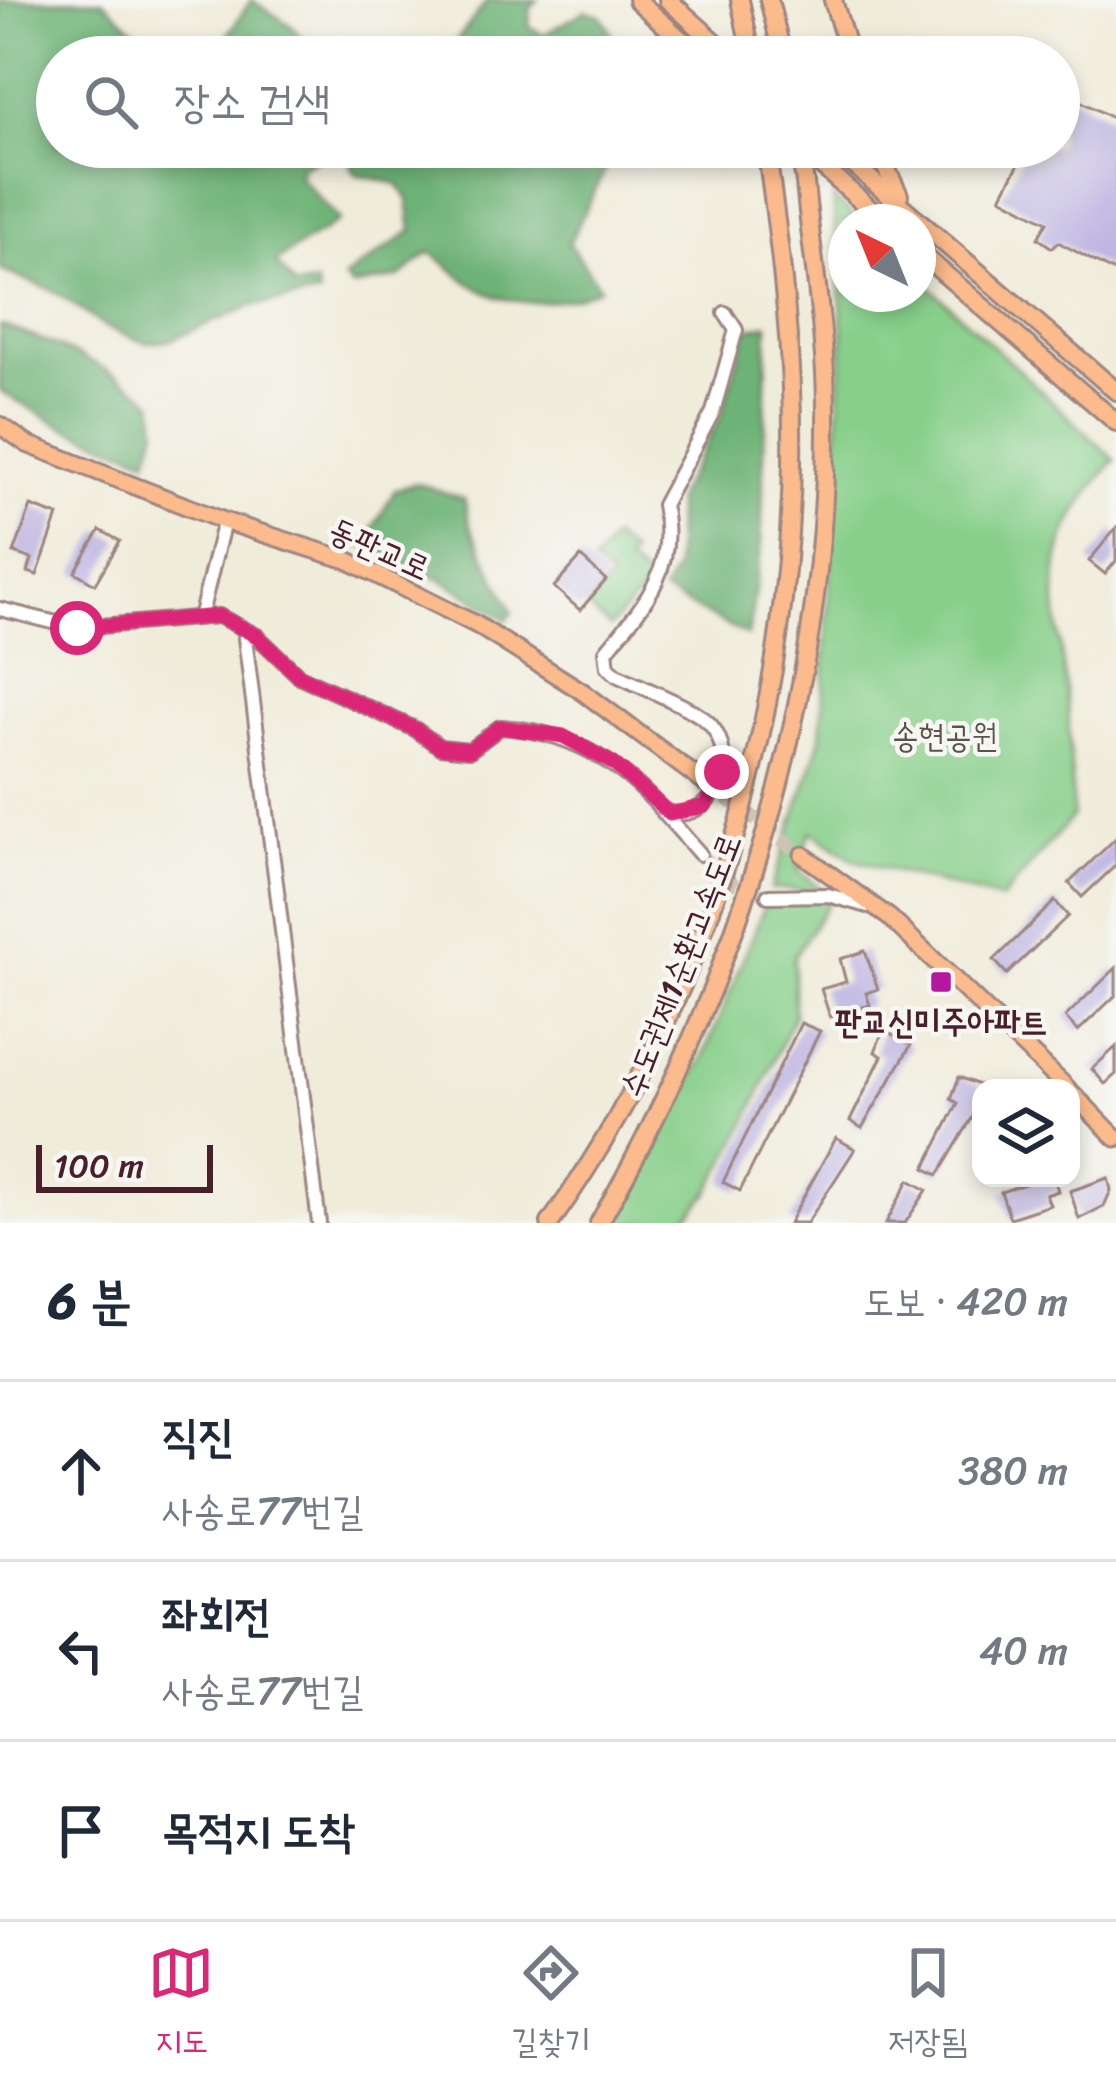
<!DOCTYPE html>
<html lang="ko">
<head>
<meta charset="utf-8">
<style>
  :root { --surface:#fff; --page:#f2f2f3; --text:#1f2937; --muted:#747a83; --line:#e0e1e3; --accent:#db2777 }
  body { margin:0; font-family:Sriracha,"Poor Story",sans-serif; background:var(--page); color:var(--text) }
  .controls { position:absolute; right:36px; bottom:36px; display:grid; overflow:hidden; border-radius:24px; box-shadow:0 6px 18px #0003 }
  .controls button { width:108px; height:108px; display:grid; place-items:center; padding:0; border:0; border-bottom:3px solid var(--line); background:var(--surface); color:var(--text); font:60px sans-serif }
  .compass { position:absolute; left:828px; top:204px; width:108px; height:108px; border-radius:50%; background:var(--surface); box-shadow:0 6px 18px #0003; rotate:317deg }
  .scale { position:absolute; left:36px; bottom:30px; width:177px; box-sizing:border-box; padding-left:12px; border:6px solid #4a1f2b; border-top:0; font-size:33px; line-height:42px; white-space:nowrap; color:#4a1f2b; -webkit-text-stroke:9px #f6f6f2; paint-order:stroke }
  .stop { position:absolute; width:36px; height:36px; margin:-27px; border:9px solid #db2777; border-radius:50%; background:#fff }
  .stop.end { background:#db2777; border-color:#fff; box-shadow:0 3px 12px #0008 }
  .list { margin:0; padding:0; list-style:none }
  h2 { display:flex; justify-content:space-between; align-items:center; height:156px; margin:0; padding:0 48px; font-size:51px }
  h2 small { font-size:39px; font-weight:400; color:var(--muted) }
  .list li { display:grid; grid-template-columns:78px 1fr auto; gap:36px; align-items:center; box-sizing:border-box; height:180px; padding:0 48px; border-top:3px solid var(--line) }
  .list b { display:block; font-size:45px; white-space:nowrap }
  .list p { margin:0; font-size:39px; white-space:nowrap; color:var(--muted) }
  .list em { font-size:39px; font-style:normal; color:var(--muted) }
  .icon { flex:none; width:66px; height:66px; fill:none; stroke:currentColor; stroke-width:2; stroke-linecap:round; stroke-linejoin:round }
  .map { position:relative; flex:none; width:1116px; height:1223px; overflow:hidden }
  .search { position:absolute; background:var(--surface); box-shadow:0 6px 18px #0003; left:36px; right:36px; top:36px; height:132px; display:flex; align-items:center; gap:30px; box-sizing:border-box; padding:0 42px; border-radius:66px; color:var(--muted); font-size:45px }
  .sheet { height:696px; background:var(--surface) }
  nav { display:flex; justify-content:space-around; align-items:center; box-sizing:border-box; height:168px; border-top:3px solid var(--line); background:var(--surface); font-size:33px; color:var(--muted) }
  nav a { display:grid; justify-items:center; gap:6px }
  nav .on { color:var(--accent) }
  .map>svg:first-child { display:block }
  .green { fill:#87cf8a; stroke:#68775a; stroke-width:3 }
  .forest { fill:#6db276; stroke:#5c6850; stroke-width:3 }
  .building { fill:#bab0e1 }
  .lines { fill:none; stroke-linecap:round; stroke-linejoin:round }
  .minor-tunnel { stroke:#cfc3b7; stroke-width:12; stroke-dasharray:12 6; stroke-linecap:butt }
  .major-tunnel { stroke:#cfc3b7; stroke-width:15; stroke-dasharray:15 8; stroke-linecap:butt }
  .minor-casing { stroke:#9d8682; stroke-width:18 }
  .major-casing { stroke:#9d8682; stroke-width:21 }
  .highway-casing { stroke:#9d8682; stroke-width:22 }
  .minor { stroke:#fff; stroke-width:12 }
  .major { stroke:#fbbb8c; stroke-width:15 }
  .highway { stroke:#fbbb8c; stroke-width:16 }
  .highway-bridge-casing { stroke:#9d8682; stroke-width:22; stroke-linecap:butt }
  .highway-bridge { stroke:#fbbb8c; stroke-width:16 }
  .route { stroke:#db2777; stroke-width:15 }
  .poi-dot { fill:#b5179e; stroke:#f6f6f2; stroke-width:4.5 }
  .labels { text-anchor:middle; stroke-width:9; stroke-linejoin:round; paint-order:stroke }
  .street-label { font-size:33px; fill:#4a1f2b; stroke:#f6f6f2 }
  .park-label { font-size:33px; fill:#5c5448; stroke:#f6f6f2 }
  .poi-label { font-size:33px; font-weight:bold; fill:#4a1f2b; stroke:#f6f6f2 }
</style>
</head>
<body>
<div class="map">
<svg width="1116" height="1223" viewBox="0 0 1116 1223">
  <rect width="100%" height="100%" fill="#f6f6f2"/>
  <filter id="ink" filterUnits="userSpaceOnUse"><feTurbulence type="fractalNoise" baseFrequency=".00833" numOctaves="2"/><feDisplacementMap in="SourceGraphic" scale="24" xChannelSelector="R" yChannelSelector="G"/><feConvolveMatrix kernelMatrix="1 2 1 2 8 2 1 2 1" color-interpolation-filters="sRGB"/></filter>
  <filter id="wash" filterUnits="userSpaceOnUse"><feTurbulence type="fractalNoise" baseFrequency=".004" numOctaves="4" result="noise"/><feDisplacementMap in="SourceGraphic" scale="48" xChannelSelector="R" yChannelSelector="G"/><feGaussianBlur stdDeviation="2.7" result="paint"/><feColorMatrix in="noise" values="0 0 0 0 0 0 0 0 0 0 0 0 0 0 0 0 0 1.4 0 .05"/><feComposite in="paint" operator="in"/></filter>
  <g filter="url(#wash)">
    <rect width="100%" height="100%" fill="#f0ecda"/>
    <g class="green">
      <path d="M833,197l27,25h-14v72h72v-18l197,184c-82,91 -58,134 -48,244 3,37 4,75 6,112l-72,84 -147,-40 -43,-29 -13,39 27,21 -54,-2 50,-151 22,-404z"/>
      <polygon points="613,538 632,554 626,562 650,583 610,627 587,607 611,579 593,563"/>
      <polygon points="831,899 794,956 794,1015 746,1124 708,1194 682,1223 611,1223 700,1065 767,900"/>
    </g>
    <g class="forest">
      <path d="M0,0h102l62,57h-107v90h650v3l-42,10 -34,-12 -20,10 -42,85 31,45c-35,17 -89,21 -124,-1 -17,-9 -29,-25 -47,-35l-29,25 -48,10 -8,-9 68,-47 -4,-31 -10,-16 -42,-10 -15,-25 -39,17 -3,10 40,44c-21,19 -44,24 -63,43l19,24 21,-3 3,11 -68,11 -83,35 -22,2 -41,-16 -51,-36 -54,-21z"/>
      <polygon points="251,0 290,25 321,57 204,57 225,39"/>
      <polygon points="488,0 538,0 531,7 529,26 543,35 585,11 601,15 617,42 615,57 444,57"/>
      <polygon points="768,324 761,550 748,636 663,592 675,570 676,497 721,416 746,329"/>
      <path d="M0,325c49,16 117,44 154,77l3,27 -9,30 -83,-31 -65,-37z"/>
      <polygon points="417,483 464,499 470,526 513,612 507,620 446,582 363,546 395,490"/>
    </g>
    <g id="blocks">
      <g class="building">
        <polygon points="1059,90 1116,120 1116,273 1058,242 1052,248 1038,238 1047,222 1001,197 1028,147 1059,147"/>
        <polygon points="31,506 58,516 37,575 28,572 32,559 14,553"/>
        <polygon points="1116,528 1116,561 1105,574 1089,561"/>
        <polygon points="100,530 120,541 95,584 75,572"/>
        <polygon points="581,557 606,580 580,610 554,587"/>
        <polygon points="1116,838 1116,865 1082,897 1069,883"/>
        <polygon points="1055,901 1068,916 1007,974 994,960"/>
        <polygon points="865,951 878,989 866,993 870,1005 830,1017 821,989 846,982 840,959"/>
        <polygon points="1116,968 1116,995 1078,1031 1065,1017"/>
        <polygon points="801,1023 820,1031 740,1191 723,1182"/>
        <polygon points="883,1030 911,1045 862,1128 850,1121 882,1056 875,1052"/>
        <polygon points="1116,1047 1116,1074 1105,1084 1092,1069"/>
        <polygon points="959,1077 979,1085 981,1103 938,1175 925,1168 958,1103 951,1099"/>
        <polygon points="836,1138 855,1149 807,1223 789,1223"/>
        <polygon points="1026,1178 1054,1178 1058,1191 1046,1195 1050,1205 1010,1218 1001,1192 1028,1183"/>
        <polygon points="1108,1178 1111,1190 1104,1206 1079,1219 1070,1191"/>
        <polygon points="909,1180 927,1190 905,1223 886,1223"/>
      </g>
    </g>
  </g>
  <g filter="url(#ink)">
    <use href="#blocks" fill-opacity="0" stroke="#9d8682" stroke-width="3"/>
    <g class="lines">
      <polyline class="minor-tunnel" points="700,854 735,884 768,896"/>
      <polyline class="major-tunnel" points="708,784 803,855"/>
      <g class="minor-casing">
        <g id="minor">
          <path d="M0,609l77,19 142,-12 38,20 42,40 116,53 25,18 30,3 30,-23c67,3 119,34 163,84 50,17 78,-52 47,-87 -16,-17 -70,-37 -93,-49l-9,-8 -2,-16c38,-46 72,-82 57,-146l50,-93 23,-82 -11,-17"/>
          <polyline points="201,614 224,521"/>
          <polyline points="257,636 245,638 319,1223"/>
          <polyline points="663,812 700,854"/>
          <polyline points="768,896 828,895 868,906"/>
        </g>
      </g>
      <g class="major-casing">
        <g id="major">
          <polyline points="0,425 27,444 224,521 347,560 477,625 583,692 705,783"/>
          <polyline points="803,855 890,918 1067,1088"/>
          <polyline points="1071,1092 1116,1138"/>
        </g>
      </g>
      <g class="highway-casing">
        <g id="highway">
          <polyline points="637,0 700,57"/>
          <polyline points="668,0 732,57"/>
          <polyline points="740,0 752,57"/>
          <polyline points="769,0 783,57"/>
          <polyline points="833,0 850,57"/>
          <polyline points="800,147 885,222"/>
          <polyline points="833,147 1116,391"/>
          <polyline points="876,147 899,195"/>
          <polyline points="918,251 1116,422"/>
          <path d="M550,1223c155,-217 237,-494 242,-759 2,-106 -11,-213 -26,-317"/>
          <path d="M599,1223c140,-243 230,-532 227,-814 0,-75 -14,-151 -21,-226"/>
        </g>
      </g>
      <use href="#minor" class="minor"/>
      <use href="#major" class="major"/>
      <use href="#highway" class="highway"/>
      <g class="highway-bridge-casing">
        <polyline id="highway-bridge" points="799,147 805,183"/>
      </g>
      <use href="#highway-bridge" class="highway-bridge"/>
    </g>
  </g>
  <g class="lines" filter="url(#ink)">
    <polyline class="route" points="77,628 219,616 257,636 299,676 415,729 440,747 470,750 500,727 563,736 614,764 670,814 705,806 722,772"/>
  </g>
  <rect class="poi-dot" x="929" y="970" width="24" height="24" rx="6"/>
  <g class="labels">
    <g class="street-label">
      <text transform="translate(380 548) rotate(24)" y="12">동판교로</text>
      <text transform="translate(680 965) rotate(-69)" y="12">수도권제1순환고속도로</text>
    </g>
    <g class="park-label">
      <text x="945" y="747">송현공원</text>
    </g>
    <g class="poi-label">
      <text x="941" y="1033">판교신미주아파트</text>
    </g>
  </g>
</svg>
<div class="controls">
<button><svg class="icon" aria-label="layers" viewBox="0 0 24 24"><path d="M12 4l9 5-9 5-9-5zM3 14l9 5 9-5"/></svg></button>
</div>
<svg class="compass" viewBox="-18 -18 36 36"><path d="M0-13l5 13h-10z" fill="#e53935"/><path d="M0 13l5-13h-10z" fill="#747a83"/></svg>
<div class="scale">100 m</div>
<div class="stop" style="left:77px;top:628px"></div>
<div class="stop end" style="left:722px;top:772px"></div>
<div class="search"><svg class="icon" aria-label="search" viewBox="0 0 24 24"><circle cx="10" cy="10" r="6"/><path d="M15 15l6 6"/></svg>장소 검색</div>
</div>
<section class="sheet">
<h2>6 분<small>도보 · 420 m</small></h2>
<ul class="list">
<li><svg class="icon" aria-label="ahead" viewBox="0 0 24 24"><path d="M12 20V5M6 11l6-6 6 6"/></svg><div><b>직진</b><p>사송로77번길</p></div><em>380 m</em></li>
<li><svg class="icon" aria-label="left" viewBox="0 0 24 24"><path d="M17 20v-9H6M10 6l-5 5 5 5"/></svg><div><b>좌회전</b><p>사송로77번길</p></div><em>40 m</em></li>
<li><svg class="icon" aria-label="arrive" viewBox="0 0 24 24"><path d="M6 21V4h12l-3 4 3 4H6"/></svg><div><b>목적지 도착</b></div></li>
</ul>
</section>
<nav>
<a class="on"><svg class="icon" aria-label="map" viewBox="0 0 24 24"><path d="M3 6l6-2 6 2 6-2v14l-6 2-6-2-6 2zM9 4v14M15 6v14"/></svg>지도</a>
<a><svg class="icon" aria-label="directions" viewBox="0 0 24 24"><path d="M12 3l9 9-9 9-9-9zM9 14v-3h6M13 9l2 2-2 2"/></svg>길찾기</a>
<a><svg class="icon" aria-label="saved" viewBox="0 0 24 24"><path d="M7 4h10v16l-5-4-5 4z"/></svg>저장됨</a>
</nav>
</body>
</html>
